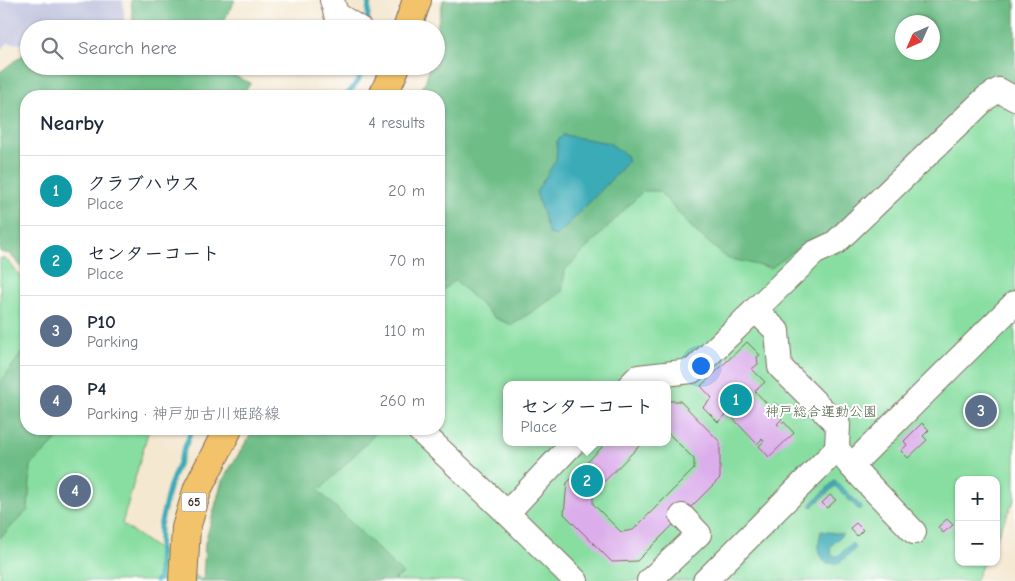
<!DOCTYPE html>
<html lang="en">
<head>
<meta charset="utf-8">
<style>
  :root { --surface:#fff; --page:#f2f2f3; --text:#1f2937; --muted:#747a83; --line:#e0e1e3; --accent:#1f6fb2 }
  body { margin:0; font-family:"Comic Neue","Klee One",sans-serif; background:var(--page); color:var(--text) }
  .controls { position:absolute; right:15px; bottom:15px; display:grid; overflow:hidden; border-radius:10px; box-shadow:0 1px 4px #0004 }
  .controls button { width:45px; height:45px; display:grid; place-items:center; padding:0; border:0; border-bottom:1px solid var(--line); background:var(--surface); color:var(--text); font:25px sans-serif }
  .compass { position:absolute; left:895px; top:15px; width:45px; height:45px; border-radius:50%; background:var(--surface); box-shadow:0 1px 4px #0004; rotate:225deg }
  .you { position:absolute; left:700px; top:365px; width:18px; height:18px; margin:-12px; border:4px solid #fff; border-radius:50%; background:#1a73e8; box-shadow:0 0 0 8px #1a73e833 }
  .badge { display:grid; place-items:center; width:32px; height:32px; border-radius:50%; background:var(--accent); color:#fff; font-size:16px; font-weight:700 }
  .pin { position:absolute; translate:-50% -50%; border:2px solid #fff; box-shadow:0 1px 5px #0006 }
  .popup { position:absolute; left:503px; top:381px; width:168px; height:65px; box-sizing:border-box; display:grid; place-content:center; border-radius:10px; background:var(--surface); filter:drop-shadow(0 1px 4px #0005); font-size:16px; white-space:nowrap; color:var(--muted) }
  .popup b { font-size:19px; color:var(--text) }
  .popup::after { content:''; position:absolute; left:50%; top:100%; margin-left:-10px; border:10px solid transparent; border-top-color:var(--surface) }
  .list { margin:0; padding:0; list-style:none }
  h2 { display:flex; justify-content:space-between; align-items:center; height:65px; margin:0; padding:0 20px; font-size:21px }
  h2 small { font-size:16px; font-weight:400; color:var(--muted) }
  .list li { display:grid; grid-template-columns:32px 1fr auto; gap:15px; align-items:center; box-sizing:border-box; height:70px; padding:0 20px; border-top:1px solid var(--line) }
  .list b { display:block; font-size:19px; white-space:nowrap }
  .list p { margin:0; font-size:16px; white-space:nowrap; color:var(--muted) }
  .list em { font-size:16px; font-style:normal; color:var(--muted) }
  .icon { flex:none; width:28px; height:28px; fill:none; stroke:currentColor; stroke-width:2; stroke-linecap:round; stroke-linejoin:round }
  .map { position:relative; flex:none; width:1015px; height:581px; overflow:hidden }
  .search { position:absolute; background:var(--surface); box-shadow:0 1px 4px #0004; left:20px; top:20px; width:425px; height:55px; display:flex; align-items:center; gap:12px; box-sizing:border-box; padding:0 18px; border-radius:28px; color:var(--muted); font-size:19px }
  .panel { position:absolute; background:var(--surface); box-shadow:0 1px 4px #0004; left:20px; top:90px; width:425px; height:345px; border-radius:20px }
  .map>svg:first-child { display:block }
  .industrial { fill:#c0c2dd }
  .green { fill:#88dea1; stroke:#628460; fill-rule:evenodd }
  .forest { fill:#6ebd87; stroke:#547452; fill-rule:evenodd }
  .water { fill:#3babb8; stroke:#3b6a6b }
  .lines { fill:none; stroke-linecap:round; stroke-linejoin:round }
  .stream { stroke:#3babb8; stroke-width:5 }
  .building { fill:#dbaeeb }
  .minor-casing { stroke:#7c6c5d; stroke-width:26 }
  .major-casing { stroke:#7c6c5d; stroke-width:30 }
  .minor { stroke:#fff; stroke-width:24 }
  .major { stroke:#f2c36a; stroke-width:28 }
  .labels { text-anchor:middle; stroke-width:4; stroke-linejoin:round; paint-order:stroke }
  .shield { fill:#fff; stroke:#766a62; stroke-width:1 }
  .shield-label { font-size:12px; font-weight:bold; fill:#3b2a1e }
  .park-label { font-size:14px; fill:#526045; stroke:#fff }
</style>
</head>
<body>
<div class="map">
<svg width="1015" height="581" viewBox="0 0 1015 581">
  <rect width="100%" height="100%" fill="#fff"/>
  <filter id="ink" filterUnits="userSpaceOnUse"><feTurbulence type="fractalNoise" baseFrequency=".02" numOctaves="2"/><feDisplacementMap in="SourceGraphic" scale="10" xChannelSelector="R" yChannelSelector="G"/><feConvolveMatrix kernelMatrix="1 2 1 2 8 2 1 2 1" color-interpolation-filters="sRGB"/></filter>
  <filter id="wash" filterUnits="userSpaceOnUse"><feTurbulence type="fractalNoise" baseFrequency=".0096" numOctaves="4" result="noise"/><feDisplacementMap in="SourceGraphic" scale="20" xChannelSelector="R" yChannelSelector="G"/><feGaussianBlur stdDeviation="1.12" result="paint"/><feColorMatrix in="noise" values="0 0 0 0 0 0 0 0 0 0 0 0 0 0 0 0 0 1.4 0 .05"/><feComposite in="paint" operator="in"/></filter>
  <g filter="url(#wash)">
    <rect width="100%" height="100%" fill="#f4e8d1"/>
    <polygon class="industrial" points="0,0 123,0 125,29 29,29 29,44 8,43 0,50"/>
    <g class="green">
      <path d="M1015,92v407l-19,39v-58h-37v82h25l-9,19h-581l4,-4 -83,-85 59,-63h65v-145l201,-95 323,-86zM507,385h160v57h-160z"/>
      <polygon points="0,258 7,260 26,283 26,429 149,429 122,524 203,581 0,581"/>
    </g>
    <g class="forest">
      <polygon points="131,0 235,0 224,21 216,29 134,29"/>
      <path d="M443,0h572v93l-17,-7 -169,153 -21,2 -37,27 -44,-10 -33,-28 -35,-39h-16l-78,79 -3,22 -50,33 -17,-7 -40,-38 -16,13v-197h-22l9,-16 3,-14h7v-34zM902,22h30v30h-30z"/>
      <polygon points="24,54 29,54 29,66 210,66 251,83 243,94 234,96 26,96 26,272 10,254 0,252 0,72"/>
      <polygon points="26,347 26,429 51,429 57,440 31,465 28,510 0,538 0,383"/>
      <polygon points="254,429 380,429 319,491 403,574 392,581 203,581 205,543 222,481"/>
    </g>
    <g class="water">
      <polygon points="563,135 609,143 626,155 628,162 557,236 549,234 536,192 556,160 557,141"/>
      <polygon points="835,480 862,507 859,510 835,486 812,507 810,505"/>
      <path d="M821,531l22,3 -13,13 2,9h6l14,-13 4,5 -17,15h-13c-9,-10 -8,-19 -5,-32z"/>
    </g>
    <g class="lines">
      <g class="stream">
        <polyline points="367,26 369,0"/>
        <polyline points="346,96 359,80 363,66"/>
        <polyline points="156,581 159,579 160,526 169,488 192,429"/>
      </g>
    </g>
    <g id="blocks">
      <g class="building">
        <polygon points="747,342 760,355 757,357 758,364 752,369 765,382 755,391 770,407 775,403 778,406 774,411 782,419 777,424 780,426 784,422 794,433 769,457 759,446 764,441 762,439 757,444 728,413 718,422 703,407 712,398 701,386"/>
        <polygon points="667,401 680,401 720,442 720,478 637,561 612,562 564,514 567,483 607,442 643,442 593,493 593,504 621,532 633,530 694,469 694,459 667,432"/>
        <polygon points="922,423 929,430 923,436 927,440 908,458 901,451 907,445 904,441"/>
        <polygon points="830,495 836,500 827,508 822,503"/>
        <polygon points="947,519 953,525 943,533 938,527"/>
        <polygon points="856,523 863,530 857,536 850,528"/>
      </g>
    </g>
  </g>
  <g filter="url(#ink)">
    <use href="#blocks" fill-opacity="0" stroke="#7c6c5d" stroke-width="1"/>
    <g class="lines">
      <g class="minor-casing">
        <g id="minor">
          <polyline points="332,0 336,14 360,29"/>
          <polyline points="630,385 638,377 692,371 755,310"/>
          <polyline points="418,429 507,513"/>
          <polyline points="574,442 507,513 576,581"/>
          <polyline points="837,449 838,425 780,367 777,331 755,310 814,253 835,243 986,98 999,90 1015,99"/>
          <polyline points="851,466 1015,303"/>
          <polyline points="649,581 699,534 682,516"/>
          <polyline points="705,581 837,449 851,466 914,532"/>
        </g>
      </g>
      <g class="major-casing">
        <g id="major">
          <polyline points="407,29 417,0"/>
          <polyline points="383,96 396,66"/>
          <polyline points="183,581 186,528 198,488 228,429"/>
        </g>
      </g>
      <use href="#minor" class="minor"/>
      <use href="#major" class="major"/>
    </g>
  </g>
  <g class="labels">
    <rect class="shield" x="181.5" y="492.5" width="25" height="19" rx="4"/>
    <g class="shield-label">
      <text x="194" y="506">65</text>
    </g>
    <g class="park-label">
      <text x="821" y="416">神戸総合運動公園</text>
    </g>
  </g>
</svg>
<div class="controls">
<button>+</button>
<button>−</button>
</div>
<svg class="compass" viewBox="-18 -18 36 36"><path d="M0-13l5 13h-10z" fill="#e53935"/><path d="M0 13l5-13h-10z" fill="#747a83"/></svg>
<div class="you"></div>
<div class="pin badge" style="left:736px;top:400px;background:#0f9aa8">1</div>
<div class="pin badge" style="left:587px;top:481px;background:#0f9aa8">2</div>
<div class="popup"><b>センターコート</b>Place</div>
<div class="pin badge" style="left:981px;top:411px;background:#5c6f8a">3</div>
<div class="pin badge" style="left:75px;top:491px;background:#5c6f8a">4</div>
<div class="search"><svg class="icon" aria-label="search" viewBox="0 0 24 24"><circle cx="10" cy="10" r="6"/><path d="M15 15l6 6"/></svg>Search here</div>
<section class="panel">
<h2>Nearby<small>4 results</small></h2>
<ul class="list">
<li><span class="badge" style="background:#0f9aa8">1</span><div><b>クラブハウス</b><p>Place</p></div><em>20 m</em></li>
<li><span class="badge" style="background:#0f9aa8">2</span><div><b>センターコート</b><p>Place</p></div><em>70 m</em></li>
<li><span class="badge" style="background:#5c6f8a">3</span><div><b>P10</b><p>Parking</p></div><em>110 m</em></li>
<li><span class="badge" style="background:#5c6f8a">4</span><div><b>P4</b><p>Parking · 神戸加古川姫路線</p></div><em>260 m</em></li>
</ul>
</section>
</div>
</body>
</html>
